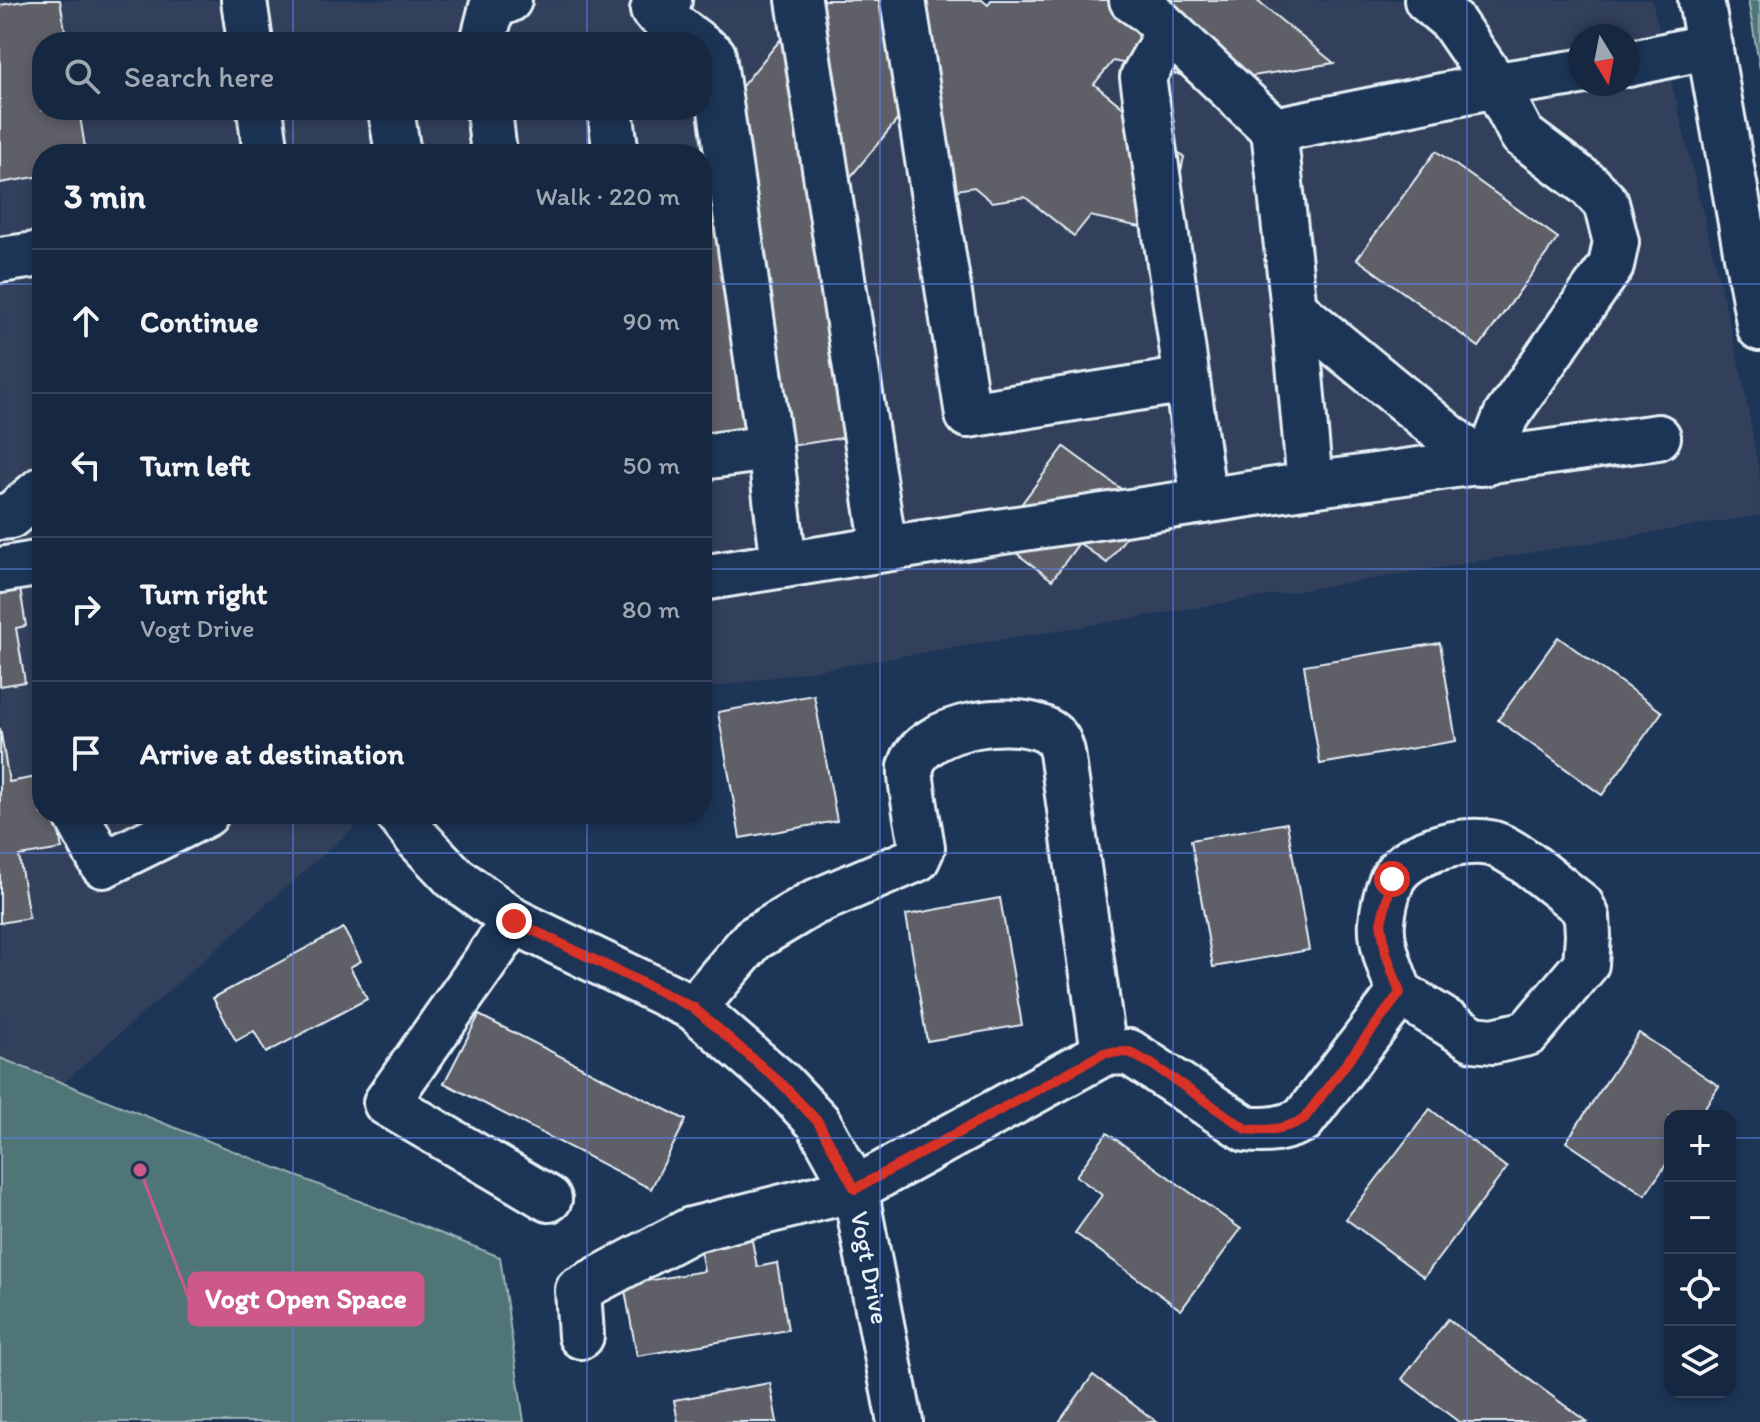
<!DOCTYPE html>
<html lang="en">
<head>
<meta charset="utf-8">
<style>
  :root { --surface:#162841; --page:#1f3048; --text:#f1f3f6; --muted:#9ea6b1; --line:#35445a }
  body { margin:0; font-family:Itim,sans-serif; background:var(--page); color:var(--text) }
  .controls { position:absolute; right:24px; bottom:24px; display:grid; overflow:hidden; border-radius:16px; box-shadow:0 4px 12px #0003 }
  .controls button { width:72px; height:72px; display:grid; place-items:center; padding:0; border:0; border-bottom:2px solid var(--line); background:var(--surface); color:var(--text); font:40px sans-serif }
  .compass { position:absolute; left:1568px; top:24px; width:72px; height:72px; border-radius:50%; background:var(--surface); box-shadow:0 4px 12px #0003; rotate:170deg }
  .stop { position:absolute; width:24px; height:24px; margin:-18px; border:6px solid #d93025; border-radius:50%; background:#fff }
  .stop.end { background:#d93025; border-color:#fff; box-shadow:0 2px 8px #0008 }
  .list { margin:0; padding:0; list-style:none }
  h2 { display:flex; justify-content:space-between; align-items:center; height:104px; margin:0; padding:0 32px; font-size:34px }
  h2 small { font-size:26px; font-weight:400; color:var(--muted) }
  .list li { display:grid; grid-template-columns:52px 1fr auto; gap:24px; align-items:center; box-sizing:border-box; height:144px; padding:0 32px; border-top:2px solid var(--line) }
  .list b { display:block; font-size:30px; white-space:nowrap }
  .list p { margin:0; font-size:26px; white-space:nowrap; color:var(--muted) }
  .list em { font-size:26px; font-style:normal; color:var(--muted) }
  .icon { flex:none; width:44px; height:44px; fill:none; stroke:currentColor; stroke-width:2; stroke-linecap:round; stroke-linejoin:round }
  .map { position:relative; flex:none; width:1760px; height:1422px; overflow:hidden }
  .search { position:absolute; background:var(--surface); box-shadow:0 4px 12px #0003; left:32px; top:32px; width:680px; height:88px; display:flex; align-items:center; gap:20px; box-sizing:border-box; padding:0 28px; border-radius:32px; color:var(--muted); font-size:30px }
  .panel { position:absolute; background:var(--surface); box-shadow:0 4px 12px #0003; left:32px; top:144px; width:680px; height:680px; border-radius:32px }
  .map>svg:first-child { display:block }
  .built { fill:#30415c; fill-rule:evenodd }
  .green { fill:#4f7577; stroke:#9cb3b8; stroke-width:2 }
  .building { fill:#5e5e68; stroke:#e8f1f8; stroke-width:2 }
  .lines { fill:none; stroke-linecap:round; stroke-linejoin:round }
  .minor-casing { stroke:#e8f1f8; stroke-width:50 }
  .minor { stroke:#1d3557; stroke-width:44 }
  .route { stroke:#d93025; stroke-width:10 }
  .grid { fill:none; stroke:#5a7fe2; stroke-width:2; stroke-opacity:0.55 }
  .labels { text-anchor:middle; stroke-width:7; stroke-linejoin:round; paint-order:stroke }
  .street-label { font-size:26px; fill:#e8f1f8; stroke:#1d3557 }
  .leader { fill:none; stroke:#cd598a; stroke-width:3 }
  .callout-dot { fill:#cd598a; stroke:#1d3557; stroke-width:3 }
  .callout { fill:#cd598a; stroke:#cd598a; stroke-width:3 }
  .callout-label { font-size:28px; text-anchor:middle; font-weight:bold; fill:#fff }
</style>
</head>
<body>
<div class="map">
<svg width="1760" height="1422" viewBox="0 0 1760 1422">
  <rect width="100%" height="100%" fill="#1d3557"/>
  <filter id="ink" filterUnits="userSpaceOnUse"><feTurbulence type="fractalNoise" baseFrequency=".0125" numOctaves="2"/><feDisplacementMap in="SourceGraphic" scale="16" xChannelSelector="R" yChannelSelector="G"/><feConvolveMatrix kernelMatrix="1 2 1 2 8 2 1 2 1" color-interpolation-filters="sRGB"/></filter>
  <g filter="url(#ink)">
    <path class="built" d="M0,0h1652l91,380 17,98v37l-1058,174v-535h-660v660h317l4,6 -301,264 -62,-26zM1580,36h48v48h-48zM42,42h660v68h-660z"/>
    <g class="green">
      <polygon points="1748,0 1760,0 1760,69"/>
      <polygon points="0,1058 500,1257 524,1422 0,1422"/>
    </g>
    <g class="building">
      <polygon points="30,0 60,0 67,42 42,42 42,110 79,110 86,154 42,154 42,176 0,183 0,5"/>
      <polygon points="813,0 982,0 988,5 991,0 1256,0 1334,63 1215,82 1113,61 1094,84 1184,157 1168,233 1090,216 1074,236 1025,197 992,202 974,187 951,191 929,144 898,119 834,197 860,435 702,460 702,166 728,134 724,108"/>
      <polygon points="1436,151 1558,238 1479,347 1357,259"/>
      <polygon points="1064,447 1147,508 1107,563 1079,543 1052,580 996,538"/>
      <polygon points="20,588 26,626 16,628 25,682 0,686 0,591"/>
      <polygon points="1558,637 1662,712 1602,795 1498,720"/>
      <polygon points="1440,643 1456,741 1320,764 1304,665"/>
      <polygon points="814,695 837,821 740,838 718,712"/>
      <polygon points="0,728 9,782 42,776 42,814 56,814 62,849 19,856 29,918 0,923"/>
      <polygon points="1287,823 1309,950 1213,967 1191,840"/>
      <polygon points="1000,898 1022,1025 927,1041 906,915"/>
      <polygon points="343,928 361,961 350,967 367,999 266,1053 254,1031 236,1041 213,998"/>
      <polygon points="479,1015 686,1120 651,1189 444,1083"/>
      <polygon points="1639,1033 1719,1086 1699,1116 1670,1116 1670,1159 1645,1195 1566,1142"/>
      <polygon points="1430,1109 1507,1168 1424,1277 1346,1219"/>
      <polygon points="1107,1133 1241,1229 1181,1310 1075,1233 1102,1195 1076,1176"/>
      <polygon points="751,1235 757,1267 777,1263 788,1330 637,1356 624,1285 704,1271 699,1244"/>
      <polygon points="1448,1319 1587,1422 1459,1422 1402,1379"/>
      <polygon points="1093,1375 1157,1422 1059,1422"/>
      <polygon points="770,1383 777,1422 678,1422 674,1400"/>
    </g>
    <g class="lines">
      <g class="minor-casing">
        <g id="minor">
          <polyline points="244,0 250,42"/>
          <polyline points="669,0 653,10 696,42"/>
          <polyline points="903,0 968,415 1187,380 1143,77 1169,31"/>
          <polyline points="1132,0 1148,11 1274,130 1496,85 1522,135 1590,186 1606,203 1616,242 1611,266 1506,416 1488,462"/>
          <polyline points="1427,0 1452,21 1496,85 1580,72"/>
          <polyline points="1701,0 1760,328"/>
          <polyline points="483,42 492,7 509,0"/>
          <polyline points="702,47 713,55 770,448 702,457"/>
          <polyline points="1628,64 1710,46"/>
          <polyline points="260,110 266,154"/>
          <polyline points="391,110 398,154"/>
          <polyline points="489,110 494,154"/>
          <polyline points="610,110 616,154"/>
          <polyline points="1274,130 1294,309 1481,463"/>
          <polyline points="0,260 42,254"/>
          <polyline points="1294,309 1310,485"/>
          <polyline points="1187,380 1204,501"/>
          <polyline points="770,448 784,565"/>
          <polyline points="0,517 10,516 42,489"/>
          <polyline points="884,549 1310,485 1658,437"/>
          <polyline points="0,570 42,563"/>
          <polyline points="702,578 884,549 799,0"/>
          <polyline points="76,814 103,865 206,814"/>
          <path id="s1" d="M398,814l20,25 37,39 59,43 180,87 89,77 35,37 37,67 45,233"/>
          <polyline points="514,921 386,1103 549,1199"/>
          <path d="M694,1008l59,-69 60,-36 104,-44 5,-11c-2,-15 -13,-70 -11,-81 10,-43 114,-58 143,-31 5,4 6,10 8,16l42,301"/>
          <path d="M581,1336l-3,-46 113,-60 164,-41 249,-136 25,-1 117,77c22,3 37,0 57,-9l97,-127 74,46 19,2 35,-8 58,-69 2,-29 -1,-18 -6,-12c-22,-16 -66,-57 -91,-62 -29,-6 -85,9 -98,37 -5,12 -9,30 -10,42 -2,23 10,50 18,71"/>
        </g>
      </g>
      <use href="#minor" class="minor"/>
    </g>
  </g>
  <g class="lines" filter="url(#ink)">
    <path class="route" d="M514,921l180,87 89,77 35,37 37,67 249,-136 25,-1 24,13 93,64c22,3 37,0 57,-9l97,-127 -14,-40 -5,-30 11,-44"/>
  </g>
  <path class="grid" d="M293,0v42M587,0v42M880,0v1422M1173,0v1422M1467,0v1422M293,110v44M587,110v44M0,284h42M702,284h1058M0,569h42M702,569h1058M293,814v608M587,814v608M0,853h1760M0,1138h1670M1730,1138h30"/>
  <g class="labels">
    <g class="street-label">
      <text dy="9" stroke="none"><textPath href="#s1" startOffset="684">Vogt Drive</textPath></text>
    </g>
  </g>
  <path class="leader" d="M140 1170L189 1299"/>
  <circle class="callout-dot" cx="140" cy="1170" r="8"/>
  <rect class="callout" x="189" y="1273" width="234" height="52" rx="8"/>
  <g class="callout-label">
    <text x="306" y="1308">Vogt Open Space</text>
  </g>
</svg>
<div class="controls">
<button>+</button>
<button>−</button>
<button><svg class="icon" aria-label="locate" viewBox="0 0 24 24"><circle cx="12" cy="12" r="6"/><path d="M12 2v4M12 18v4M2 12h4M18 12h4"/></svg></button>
<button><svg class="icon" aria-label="layers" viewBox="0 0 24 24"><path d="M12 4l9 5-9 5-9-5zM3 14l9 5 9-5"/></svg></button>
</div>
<svg class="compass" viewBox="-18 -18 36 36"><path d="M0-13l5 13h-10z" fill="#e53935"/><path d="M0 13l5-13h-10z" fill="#9ea6b1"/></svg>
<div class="stop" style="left:1392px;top:879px"></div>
<div class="stop end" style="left:514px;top:921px"></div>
<div class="search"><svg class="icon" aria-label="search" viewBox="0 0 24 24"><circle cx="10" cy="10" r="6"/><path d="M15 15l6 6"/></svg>Search here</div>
<section class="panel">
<h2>3 min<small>Walk · 220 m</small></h2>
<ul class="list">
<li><svg class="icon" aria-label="ahead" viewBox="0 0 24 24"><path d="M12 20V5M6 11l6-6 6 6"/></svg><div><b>Continue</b></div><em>90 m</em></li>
<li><svg class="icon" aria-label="left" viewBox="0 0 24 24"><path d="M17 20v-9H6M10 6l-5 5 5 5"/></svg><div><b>Turn left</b></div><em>50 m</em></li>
<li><svg class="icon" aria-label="right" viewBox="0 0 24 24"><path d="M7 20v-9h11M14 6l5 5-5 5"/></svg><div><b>Turn right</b><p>Vogt Drive</p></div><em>80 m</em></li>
<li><svg class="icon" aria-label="arrive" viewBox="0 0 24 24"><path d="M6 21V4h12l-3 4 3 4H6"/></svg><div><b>Arrive at destination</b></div></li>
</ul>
</section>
</div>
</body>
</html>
